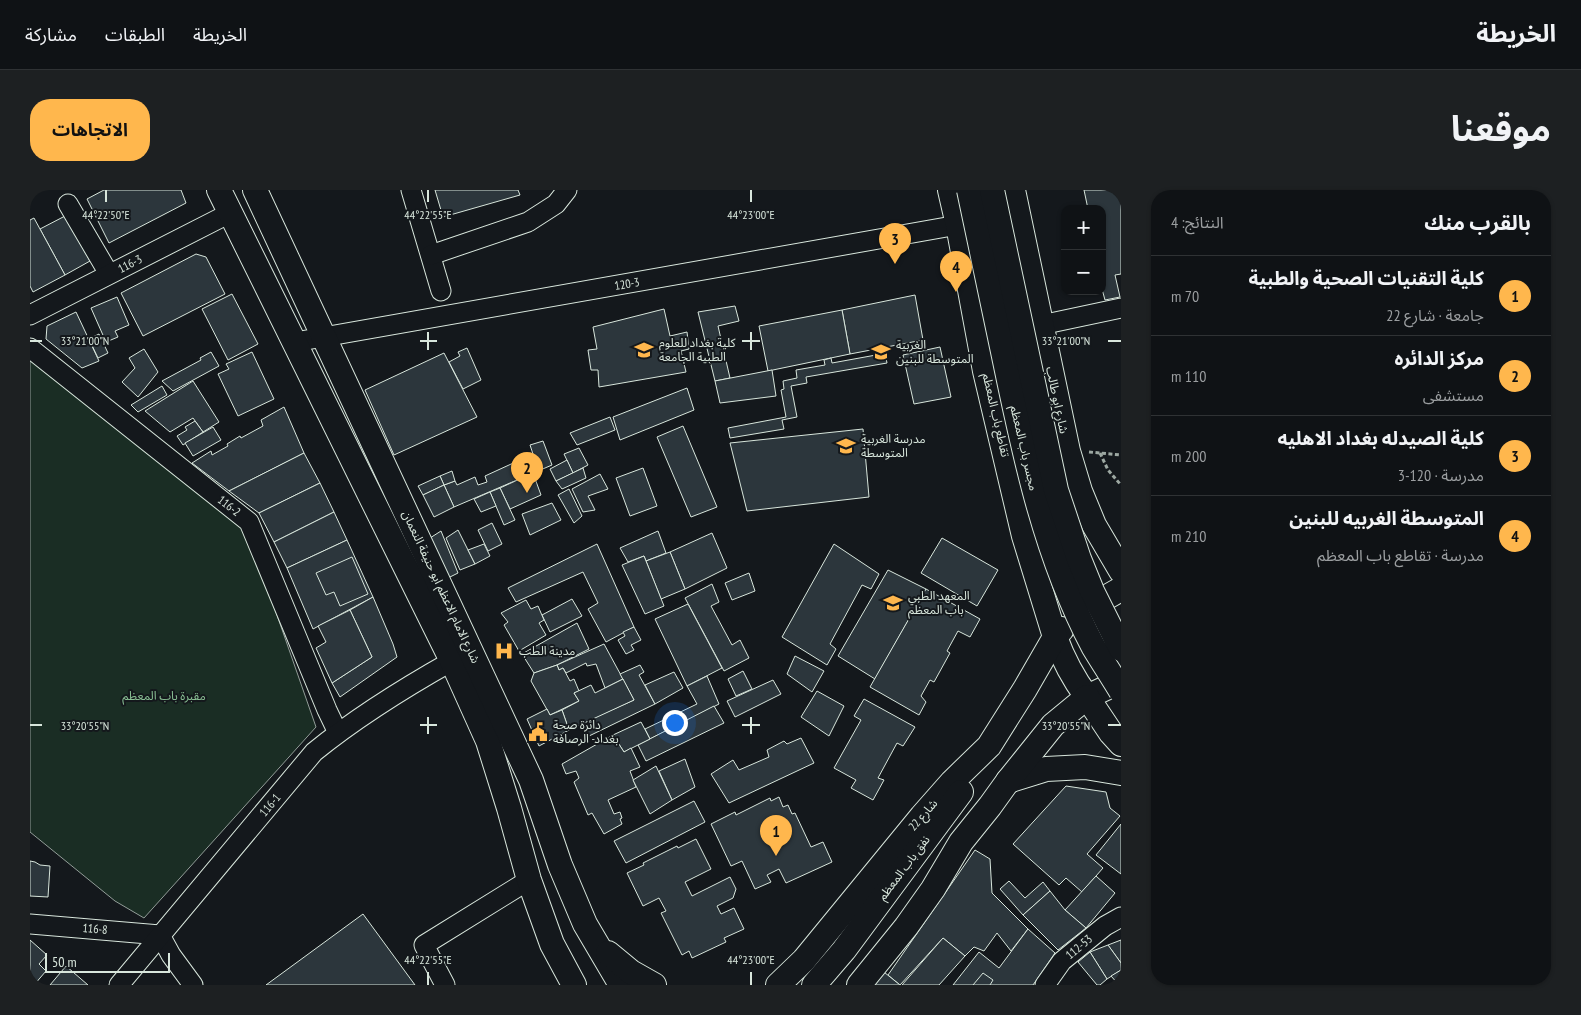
<!DOCTYPE html>
<html lang="ar">
<head>
<meta charset="utf-8">
<style>
  :root { --surface:#0f1215; --page:#1d2022; --text:#f1f3f6; --muted:#9b9ea0; --line:#2f3234; --accent:#ffb74d }
  body { margin:0; font-family:"PT Sans Narrow","Noto Sans Arabic",sans-serif; background:var(--page); color:var(--text); direction:rtl }
  .controls { position:absolute; right:15px; top:15px; display:grid; overflow:hidden; border-radius:10px; box-shadow:0 1px 4px #0004 }
  .controls button { width:45px; height:45px; display:grid; place-items:center; padding:0; border:0; border-bottom:1px solid var(--line); background:var(--surface); color:var(--text); font:25px sans-serif }
  .scale { position:absolute; left:15px; bottom:12px; width:125px; box-sizing:border-box; padding-left:5px; border:2px solid #d8e6dc; border-top:0; font-size:14px; line-height:18px; white-space:nowrap; color:#d8e6dc; -webkit-text-stroke:4px #14181c; paint-order:stroke }
  .you { position:absolute; left:644px; top:532px; width:18px; height:18px; margin:-12px; border:4px solid #fff; border-radius:50%; background:#1a73e8; box-shadow:0 0 0 8px #1a73e833 }
  .badge { display:grid; place-items:center; width:32px; height:32px; border-radius:50%; background:var(--accent); color:#111; font-size:16px; font-weight:700 }
  .pin { position:absolute; translate:-50% -41px; filter:drop-shadow(0 1px 2px #0008) }
  .pin::after { content:''; position:absolute; top:26px; width:18px; height:15px; background:inherit; clip-path:polygon(0 0,100% 0,50% 100%) }
  .list { margin:0; padding:0; list-style:none }
  h2 { display:flex; justify-content:space-between; align-items:center; height:65px; margin:0; padding:0 20px; font-size:21px }
  h2 small { font-size:16px; font-weight:400; color:var(--muted) }
  .list li { display:grid; grid-template-columns:32px 1fr auto; gap:15px; align-items:center; box-sizing:border-box; height:80px; padding:0 20px; border-top:1px solid var(--line) }
  .list b { display:block; font-size:19px; white-space:nowrap }
  .list p { margin:0; font-size:16px; white-space:nowrap; color:var(--muted) }
  .list em { font-size:16px; font-style:normal; color:var(--muted) }
  .map { position:relative; flex:none; width:1091px; height:795px; overflow:hidden; direction:ltr; border-radius:20px }
  header { display:flex; align-items:center; gap:30px; box-sizing:border-box; height:70px; padding:0 25px; background:var(--surface); border-bottom:1px solid var(--line) }
  header strong { font-size:24px }
  nav { display:flex; gap:28px; margin-inline-start:auto; font-size:18px }
  .intro { display:flex; align-items:center; justify-content:space-between; box-sizing:border-box; height:120px; padding:0 30px }
  h1 { margin:0; font-size:35px }
  .button { padding:12px 22px; border-radius:20px; background:var(--accent); color:#111; font-size:18px; font-weight:700 }
  main { display:flex; gap:30px; padding:0 30px }
  aside { flex:1; background:var(--surface); border-radius:20px; box-shadow:0 1px 4px #0004 }
  .map>svg:first-child { display:block }
  .green { fill:#1a2d24; stroke:#939e99 }
  .building { fill:#2c363c; stroke:#d8e6dc }
  .lines { fill:none; stroke-linecap:round; stroke-linejoin:round }
  .minor-casing { stroke:#d8e6dc; stroke-width:21 }
  .major-casing { stroke:#d8e6dc; stroke-width:26 }
  .path { stroke:#9da8a2; stroke-width:3; stroke-dasharray:4 2.5; stroke-linecap:butt }
  .minor { stroke:#14181c; stroke-width:19 }
  .major { stroke:#14181c; stroke-width:24 }
  .major-bridge-casing { stroke:#d8e6dc; stroke-width:26; stroke-linecap:butt }
  .major-bridge { stroke:#14181c; stroke-width:24 }
  .ticks { fill:none; stroke:#d8e6dc; stroke-width:2 }
  .labels { text-anchor:middle; stroke-width:4; stroke-linejoin:round; paint-order:stroke }
  .street-label { font-size:12px; fill:#d8e6dc; stroke:#14181c }
  .poi-label { font-size:12px; fill:#d8e6dc; stroke:#14181c; text-anchor:start }
  .park-label { font-size:12px; fill:#8ac095; stroke:#14181c }
  .ticks-label { font-size:12px; text-anchor:middle; fill:#d8e6dc; stroke:#14181c; stroke-width:4; stroke-linejoin:round; paint-order:stroke }
</style>
</head>
<body>
<header>
<strong>الخريطة</strong>
<nav><a>الخريطة</a><a>الطبقات</a><a>مشاركة</a></nav>
</header>
<div class="intro"><h1>موقعنا</h1><a class="button">الاتجاهات</a></div>
<main>
<aside>
<h2>بالقرب منك<small>النتائج: 4</small></h2>
<ul class="list">
<li><span class="badge">1</span><div><b>كلية التقنيات الصحية والطبية</b><p>جامعة · شارع 22</p></div><em>70 m</em></li>
<li><span class="badge">2</span><div><b>مركز الدائره</b><p>مستشفى</p></div><em>110 m</em></li>
<li><span class="badge">3</span><div><b>كلية الصيدله بغداد الاهليه</b><p>مدرسة · 120-3</p></div><em>200 m</em></li>
<li><span class="badge">4</span><div><b>المتوسطة الغربيه للبنين</b><p>مدرسة · تقاطع باب المعظم</p></div><em>210 m</em></li>
</ul>
</aside>
<div class="map">
<svg width="1091" height="795" viewBox="0 0 1091 795">
  <rect width="100%" height="100%" fill="#14181c"/>
  <polygon class="green" points="0,167 217,339 286,537 114,728 85,711 0,642"/>
  <g class="building">
    <polygon points="74,0 151,0 156,13 79,53 57,9"/>
    <polygon points="405,0 488,0 490,5 413,27"/>
    <polygon points="1054,0 1091,0 1091,84 1085,85 1090,107 1075,110 1072,99 1072,19 1058,19"/>
    <polygon points="35,26 60,71 35,85 10,39"/>
    <polygon points="4,28 35,85 3,102 0,96 0,30"/>
    <polygon points="166,64 176,67 195,104 113,146 91,103"/>
    <polygon points="202,104 228,154 198,170 172,119"/>
    <polygon points="885,105 893,150 820,164 812,120"/>
    <polygon points="87,107 99,135 85,141 88,147 76,152 61,118"/>
    <polygon points="705,116 709,131 688,136 700,188 685,191 668,122"/>
    <polygon points="634,119 640,146 657,142 659,159 651,161 656,182 569,197 568,180 561,180 558,160 567,159 563,137"/>
    <polygon points="812,120 820,164 738,181 729,136"/>
    <polygon points="46,122 69,171 52,178 16,149 17,136"/>
    <polygon points="69,144 78,163 68,168 59,149"/>
    <polygon points="910,157 921,207 884,214 873,165"/>
    <polygon points="437,158 451,190 433,199 419,172 430,166 428,162"/>
    <polygon points="854,158 857,173 776,187 777,193 761,196 767,227 752,230 754,239 700,248 698,238 756,227 751,200 754,199 753,191 767,188 766,180 795,175 794,170 801,168 802,173 846,165 845,159"/>
    <polygon points="114,159 128,182 108,207 92,192 105,178 99,168"/>
    <polygon points="181,162 189,176 143,201 132,191 171,170 170,168"/>
    <polygon points="222,162 244,209 208,226 188,184 199,179 196,174"/>
    <polygon points="414,163 447,227 364,265 335,200"/>
    <polygon points="742,180 746,206 690,213 685,191"/>
    <polygon points="163,191 189,232 173,242 163,228 140,242 115,221"/>
    <polygon points="132,196 137,205 108,222 101,215"/>
    <polygon points="657,198 664,220 590,250 583,227"/>
    <polygon points="254,217 274,263 199,301 162,273 181,261 182,265 198,256 197,254 210,246 211,248 233,236 231,230"/>
    <polygon points="580,227 585,240 547,255 540,243"/>
    <polygon points="165,231 173,242 153,255 147,246 157,240 155,237"/>
    <polygon points="653,236 687,317 661,327 627,247"/>
    <polygon points="183,237 191,250 163,266 155,253"/>
    <polygon points="833,239 839,307 717,321 700,253"/>
    <polygon points="513,251 522,275 424,317 414,295 425,291 427,295 445,287 448,295 457,292 455,286 503,264 500,255"/>
    <polygon points="549,258 558,275 543,283 534,264"/>
    <polygon points="274,263 290,293 229,323 199,301"/>
    <polygon points="537,270 543,283 526,291 520,279"/>
    <polygon points="553,278 556,288 532,299 526,291"/>
    <polygon points="613,278 627,316 600,326 586,288"/>
    <polygon points="422,281 425,291 414,295 410,286"/>
    <polygon points="503,283 511,305 480,319 470,298"/>
    <polygon points="570,284 578,299 558,306 565,320 553,322 542,299"/>
    <polygon points="410,286 414,295 393,305 388,296"/>
    <polygon points="290,293 304,322 244,352 229,323"/>
    <polygon points="414,295 424,317 404,327 393,305"/>
    <polygon points="470,298 485,330 474,335 460,302"/>
    <polygon points="539,299 552,326 544,333 528,305"/>
    <polygon points="460,302 466,316 451,322 444,309"/>
    <polygon points="522,313 531,330 500,345 492,324"/>
    <polygon points="304,322 317,350 257,378 244,352"/>
    <polygon points="462,333 472,354 458,361 448,340"/>
    <polygon points="428,340 445,374 430,380 416,348"/>
    <polygon points="411,341 428,383 418,388 400,348"/>
    <polygon points="628,341 636,363 616,371 614,366 598,372 590,358"/>
    <polygon points="682,343 697,378 655,399 640,362"/>
    <polygon points="912,348 968,380 947,416 891,383"/>
    <polygon points="317,350 343,407 283,439 257,378"/>
    <polygon points="454,354 460,366 445,374 438,360"/>
    <polygon points="567,354 604,437 576,452 558,419 568,413 553,382 486,412 478,398"/>
    <polygon points="804,354 849,384 841,399 832,395 800,454 806,459 797,475 752,447"/>
    <polygon points="640,362 655,399 631,409 616,371"/>
    <polygon points="614,366 634,416 615,424 592,375"/>
    <polygon points="322,367 338,404 310,416 304,402 296,405 286,383"/>
    <polygon points="858,380 896,399 845,489 808,466"/>
    <polygon points="719,383 725,401 702,410 695,393"/>
    <polygon points="682,394 689,412 681,416 702,455 710,450 719,468 694,481 655,408"/>
    <polygon points="896,399 950,429 940,447 928,441 917,461 920,463 904,492 900,490 891,506 896,512 889,525 840,497"/>
    <polygon points="343,407 363,454 367,467 310,507 302,493 342,467 320,420"/>
    <polygon points="542,409 552,426 520,442 512,425"/>
    <polygon points="496,410 501,419 508,416 514,430 509,433 516,445 489,461 474,435 478,432 471,423"/>
    <polygon points="658,414 692,478 657,496 625,429"/>
    <polygon points="320,420 342,467 302,493 286,458 296,452 288,436"/>
    <polygon points="547,433 559,459 527,475 504,483 492,464"/>
    <polygon points="604,437 611,450 601,455 604,460 596,464 588,450 595,446 593,442"/>
    <polygon points="574,454 593,489 575,498 566,474 557,476 556,473 536,483 533,478 529,480 527,475"/>
    <polygon points="765,466 794,481 782,502 757,484"/>
    <polygon points="527,475 529,480 533,478 540,491 544,489 549,501 544,503 549,511 520,525 501,491 504,483"/>
    <polygon points="610,475 614,482 609,485 625,514 559,546 552,533 604,510 590,484"/>
    <polygon points="713,481 722,499 706,506 698,489"/>
    <polygon points="644,482 653,498 625,514 615,495"/>
    <polygon points="677,486 689,514 620,549 615,539 667,514 657,496"/>
    <polygon points="593,489 604,510 539,540 532,520 549,511 544,503 561,495 565,503"/>
    <polygon points="743,490 751,504 705,527 697,511"/>
    <polygon points="787,501 814,516 799,546 771,527"/>
    <polygon points="834,509 885,537 873,556 867,553 848,588 854,590 843,610 821,598 826,590 804,578 831,530 824,526"/>
    <polygon points="684,516 694,533 616,571 608,555"/>
    <polygon points="517,519 520,525 532,520 539,540 509,556 497,529"/>
    <polygon points="611,532 620,549 594,562 583,545"/>
    <polygon points="583,545 594,562 601,558 610,577 600,581 606,597 578,610 584,624 590,622 592,628 590,629 592,634 574,644 562,623 558,625 544,592 549,588 546,581 536,584 532,574"/>
    <polygon points="771,548 784,573 699,613 681,584 703,570 709,580 739,567 737,560 754,551 757,554"/>
    <polygon points="655,569 665,597 642,610 629,581"/>
    <polygon points="626,576 642,610 620,624 603,590"/>
    <polygon points="1036,596 1076,602 1080,618 1090,626 1057,664 1073,678 1052,702 1036,688 1029,695 983,654"/>
    <polygon points="749,607 753,617 758,615 762,624 765,623 781,657 793,652 802,672 756,693 749,679 737,685 741,692 725,699 712,671 701,676 681,634 705,622 706,625 740,608 741,611"/>
    <polygon points="664,611 675,632 596,673 584,651"/>
    <polygon points="1091,634 1091,684 1066,665"/>
    <polygon points="666,649 681,679 655,692 662,706 700,687 706,699 703,708 687,716 691,724 704,718 714,739 694,748 696,752 662,768 659,761 652,765 631,723 636,721 629,708 613,716 597,683 614,675 613,673 647,656 648,658"/>
    <polygon points="945,660 960,669 962,703 998,739 981,761 967,743 954,761 944,757 935,766 913,748 870,795 858,785"/>
    <polygon points="0,671 5,672 10,675 20,676 18,707 0,706"/>
    <polygon points="1066,686 1085,703 1056,738 1035,720"/>
    <polygon points="979,691 995,708 1013,692 1020,701 993,725 970,699"/>
    <polygon points="1020,701 1035,720 1056,738 1028,760 993,725"/>
    <polygon points="333,724 385,795 236,795"/>
    <polygon points="998,739 1025,763 1003,795 923,795 949,762 969,778"/>
    <polygon points="913,748 935,766 909,795 872,795"/>
    <polygon points="0,750 17,765 9,774 16,781 4,795 0,792"/>
    <polygon points="1091,750 1091,773 1078,755"/>
    <polygon points="1078,755 1091,773 1091,780 1077,789 1060,762"/>
    <polygon points="1060,762 1077,789 1070,795 1067,795 1048,772"/>
    <polygon points="36,776 58,795 20,795"/>
    <polygon points="849,778 870,795 837,795"/>
    <polygon points="1091,780 1091,794 1089,795 1081,786"/>
    <polygon points="953,783 963,790 960,795 943,795"/>
  </g>
  <g class="lines">
    <g class="minor-casing">
      <g id="minor">
        <polyline points="381,0 411,101"/>
        <polyline points="38,14 79,84"/>
        <polyline points="401,65 498,32 526,14 537,0"/>
        <polyline points="0,125 200,23"/>
        <polyline points="1011,135 1091,118"/>
        <polyline points="265,152 928,35"/>
        <polyline points="0,158 219,332 297,520 308,543"/>
        <polyline points="0,734 130,745 141,765 163,795"/>
        <path d="M89,795l195,-233c43,-35 90,-64 138,-91"/>
        <polyline points="415,795 394,755 499,690"/>
        <polyline points="1015,795 1032,771 1075,736 1091,727"/>
      </g>
    </g>
    <g class="major-casing">
      <g id="major">
        <polyline points="189,0 422,471 458,551 479,618 499,690 522,754 544,795"/>
        <polyline points="225,0 501,590 530,675 555,734 591,795"/>
        <polyline points="983,0 1038,261 1050,301 1064,335 1091,381"/>
        <polyline points="1077,407 1091,399"/>
        <path d="M1032,439l-7,8c8,22 18,41 32,60l19,-9"/>
        <polyline points="978,591 1016,579 1055,577 1091,583"/>
        <polyline points="578,763 601,782 624,795"/>
        <polyline points="748,795 774,770 892,626 922,592 959,556 995,499 1025,447 994,346 955,181 928,35 920,0"/>
        <polyline points="784,795 814,760 931,602"/>
        <polyline points="829,795 876,737 903,699 931,652 960,616 978,591 1023,535 1057,507 1081,543 1091,554"/>
      </g>
    </g>
    <g class="path">
      <polyline points="1059,262 1091,265"/>
      <polyline points="1070,263 1078,280 1091,295"/>
    </g>
    <use href="#minor" class="minor"/>
    <use href="#major" class="major"/>
    <g class="major-bridge-casing">
      <g id="major-bridge">
        <path d="M939,0c12,57 24,114 36,171 20,97 41,196 88,285 9,15 19,30 28,45"/>
        <polyline points="962,0 1026,300 1049,369 1062,401 1091,459"/>
      </g>
    </g>
    <use href="#major-bridge" class="major-bridge"/>
  </g>
  <path class="ticks" d="M76,0v12M398,0v12M721,0v12M398,142v18M721,142v18M0,151h12M390,151h17M712,151h18M1078,151h13M398,527v17M721,527v17M0,535h12M390,535h17M712,535h18M1078,535h13M398,782v13M721,782v13"/>
  <defs>
    <g id="university-bare" transform="scale(1.5)"><path d="M0-5L7-2L0 1L-7-2ZM-4 1L0 2.5L4 1V4Q0 6-4 4Z" fill="#ffb74d" stroke="#14181c" stroke-width="2.5" paint-order="stroke"/></g>
    <g id="school-bare" transform="scale(1.5)"><path d="M0-5L7-2L0 1L-7-2ZM-4 1L0 2.5L4 1V4Q0 6-4 4Z" fill="#ffb74d" stroke="#14181c" stroke-width="2.5" paint-order="stroke"/></g>
    <g id="hospital-bare" transform="scale(1.5)"><path d="M-5-5h3v3.5h4V-5h3V5h-3V1.5h-4V5h-3Z" fill="#ffb74d" stroke="#14181c" stroke-width="2.5" paint-order="stroke"/></g>
    <g id="civic-bare" transform="scale(1.5)"><path d="M-.6-6.5H3V-4.5H.6V-3L4-1V1h2V6H-6V1h2V-1L-.6-3ZM-1.2 2.5V6h2.4V2.5Z" fill="#ffb74d" stroke="#14181c" stroke-width="2.5" paint-order="stroke"/></g>
  </defs>
  <g fill-rule="evenodd">
    <use href="#university-bare" x="614" y="160"/>
    <use href="#school-bare" x="851" y="162"/>
    <use href="#school-bare" x="816" y="256"/>
    <use href="#school-bare" x="863" y="413"/>
    <use href="#hospital-bare" x="474" y="461"/>
    <use href="#civic-bare" x="508" y="542"/>
  </g>
  <g class="labels">
    <g class="street-label">
      <text transform="translate(100 74) rotate(-27)" y="4">116-3</text>
      <text transform="translate(597 94) rotate(-10)" y="4">120-3</text>
      <text transform="translate(1027 210) rotate(78)" y="4">شارع ابو طالب</text>
      <text transform="translate(966 225) rotate(77)" y="4">تقاطع باب المعظم</text>
      <text transform="translate(994 258) rotate(77)" y="4">مجسر باب المعظم</text>
      <text transform="translate(199 316) rotate(38)" y="4">116-2</text>
      <text transform="translate(411 397) rotate(65)" y="4">شارع الامام الاعظم ابو حنيفة النعمان</text>
      <text transform="translate(240 615) rotate(-50)" y="4">116-1</text>
      <text transform="translate(893 625) rotate(-49)" y="4">شارع 22</text>
      <text transform="translate(874 678) rotate(-53)" y="4">نفق باب المعظم</text>
      <text transform="translate(65 739) rotate(5)" y="4">116-8</text>
      <text transform="translate(1049 757) rotate(-40)" y="4">112-53</text>
    </g>
    <g class="poi-label">
      <text x="629" y="157">كلية بغداد للعلوم<tspan x="629" dy="14">الطبية الجامعة</tspan></text>
      <text x="866" y="159">الغربية<tspan x="866" dy="14">المتوسطة للبنين</tspan></text>
      <text x="831" y="253">مدرسة الغربية<tspan x="831" dy="14">المتوسطة</tspan></text>
      <text x="878" y="410">المعهد الطبي<tspan x="878" dy="14">باب المعظم</tspan></text>
      <text x="489" y="465">مدينة الطب</text>
      <text x="523" y="539">دائرة صحة<tspan x="523" dy="14">بغداد- الرصافة</tspan></text>
    </g>
    <g class="park-label">
      <text x="134" y="510">مقبرة باب المعظم</text>
    </g>
  </g>
  <g class="ticks-label">
    <text x="76" y="29">44°22'50"E</text>
    <text x="398" y="29">44°22'55"E</text>
    <text x="721" y="29">44°23'00"E</text>
    <text x="55" y="155">33°21'00"N</text>
    <text x="1036" y="155">33°21'00"N</text>
    <text x="55" y="540">33°20'55"N</text>
    <text x="1036" y="540">33°20'55"N</text>
    <text x="398" y="774">44°22'55"E</text>
    <text x="721" y="774">44°23'00"E</text>
  </g>
</svg>
<div class="controls">
<button>+</button>
<button>−</button>
</div>
<div class="scale">50 m</div>
<div class="you"></div>
<div class="pin badge" style="left:746px;top:666px">1</div>
<div class="pin badge" style="left:497px;top:303px">2</div>
<div class="pin badge" style="left:865px;top:74px">3</div>
<div class="pin badge" style="left:926px;top:102px">4</div>
</div>
</main>
</body>
</html>
